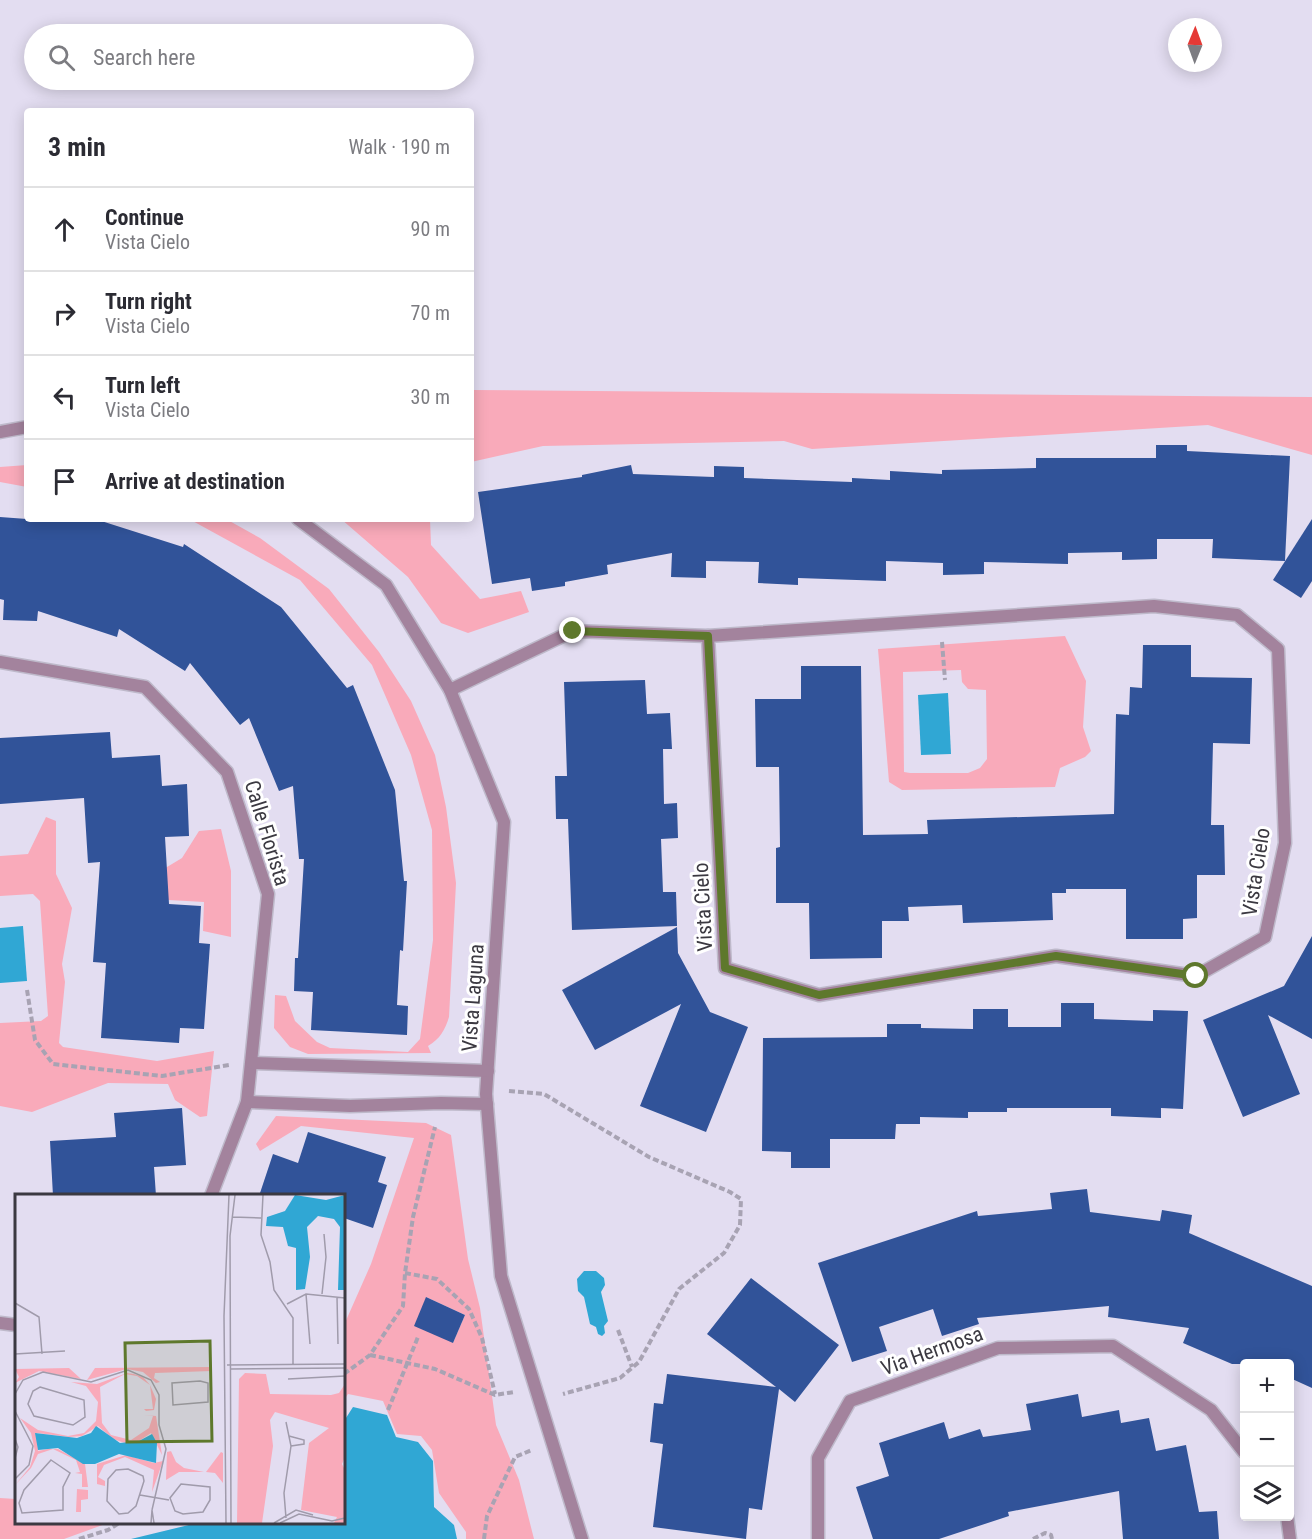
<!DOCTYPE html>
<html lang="en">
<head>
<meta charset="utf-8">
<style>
  :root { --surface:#fff; --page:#f7f7f7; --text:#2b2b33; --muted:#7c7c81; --line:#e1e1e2 }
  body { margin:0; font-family:"Roboto Condensed",sans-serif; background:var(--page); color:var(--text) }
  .controls { position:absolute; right:18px; bottom:18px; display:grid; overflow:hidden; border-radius:6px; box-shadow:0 3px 15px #0003 }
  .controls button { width:54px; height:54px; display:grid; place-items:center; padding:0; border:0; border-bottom:2px solid var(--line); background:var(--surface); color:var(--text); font:30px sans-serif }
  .compass { position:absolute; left:1168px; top:18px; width:54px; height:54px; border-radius:50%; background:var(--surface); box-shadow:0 3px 15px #0003; rotate:1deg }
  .stop { position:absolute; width:18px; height:18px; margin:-14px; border:4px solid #5e782c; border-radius:50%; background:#fff }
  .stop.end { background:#5e782c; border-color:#fff; box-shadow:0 2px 6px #0008 }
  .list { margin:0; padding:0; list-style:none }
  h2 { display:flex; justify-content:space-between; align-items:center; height:78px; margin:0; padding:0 24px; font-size:26px }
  h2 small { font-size:20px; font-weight:400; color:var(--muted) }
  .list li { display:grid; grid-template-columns:39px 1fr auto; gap:18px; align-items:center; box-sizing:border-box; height:84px; padding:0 24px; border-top:2px solid var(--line) }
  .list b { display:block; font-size:22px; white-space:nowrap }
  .list p { margin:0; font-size:20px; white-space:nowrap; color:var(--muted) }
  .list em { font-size:20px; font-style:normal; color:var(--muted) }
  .icon { flex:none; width:33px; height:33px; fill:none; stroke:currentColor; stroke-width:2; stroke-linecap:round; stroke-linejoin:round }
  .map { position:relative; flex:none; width:1312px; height:1539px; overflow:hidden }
  .search { position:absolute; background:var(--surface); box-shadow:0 3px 15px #0003; left:24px; top:24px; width:450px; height:66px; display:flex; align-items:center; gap:15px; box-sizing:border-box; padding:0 21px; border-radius:33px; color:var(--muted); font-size:22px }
  .panel { position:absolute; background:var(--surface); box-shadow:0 3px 15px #0003; left:24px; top:108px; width:450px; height:414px; border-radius:6px }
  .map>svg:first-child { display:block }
  .green { fill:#f9aaba; fill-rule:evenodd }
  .water { fill:#30a7d4 }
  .building { fill:#315399 }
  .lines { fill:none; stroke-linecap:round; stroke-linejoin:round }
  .minor-casing { stroke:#beb9ca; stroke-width:15 }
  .path { stroke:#a8a3b3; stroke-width:4; stroke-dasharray:6 3; stroke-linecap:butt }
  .minor { stroke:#a3839d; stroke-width:12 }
  .route { stroke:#5e782c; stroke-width:8 }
  .labels { text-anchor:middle; stroke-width:6; stroke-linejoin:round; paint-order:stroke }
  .street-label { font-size:21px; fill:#3b3941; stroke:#fff }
  .inset-road { fill:none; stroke:#a09bab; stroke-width:1.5 }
  .view { fill:#5e782c; fill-opacity:0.15; stroke:#5e782c; stroke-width:3 }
  .inset-edge { fill:none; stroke:#3b3941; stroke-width:3 }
</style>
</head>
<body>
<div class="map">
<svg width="1312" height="1539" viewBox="0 0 1312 1539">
  <rect width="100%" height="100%" fill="#e3ddf1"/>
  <g class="green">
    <polygon points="471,390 1312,397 1312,455 1208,425 812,449 784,441 543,446 471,462"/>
    <polygon points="27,465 27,487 0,482 0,467"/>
    <path d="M189,519h37l34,19 69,51 50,63 32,49 24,54 11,52 10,76 -7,134c-4,13 -9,22 -21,29l3,7 -123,1 -18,-7 -16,-19 1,-33 11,1 9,25 22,21 13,6 78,4 12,-13 13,-99 -1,-110 -21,-75 -39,-90 -72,-85z"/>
    <polygon points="341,519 430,519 431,545 480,599 521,591 529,612 468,633 441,623 408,577"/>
    <path d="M1065,636l21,45 -3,46 8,24 -6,6 -25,11 -5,19 -153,3 -13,-8 -11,-133zM961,670l1,12 6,7 18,1 1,69 -7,9 -12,5h-58l-6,-1 -1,-100z"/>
    <polygon points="46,817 56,821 56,874 72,908 62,964 65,982 59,1043 63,1047 157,1061 214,1051 207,1116 200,1117 175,1100 168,1084 108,1083 32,1112 0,1106 0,1023 41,1021 48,1016 40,901 33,894 0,896 0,856 28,854"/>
    <polygon points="221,829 231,871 231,937 203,931 204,902 151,899 162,870 182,858 199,831"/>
    <path d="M276,1116l150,7 25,12 17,124 12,49 16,117 23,55 15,59h-68v-7l-27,-39 -7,-43 -11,-14 -24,-2 -14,-33 -35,-7 -4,6v-75l27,-61 43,-126 -113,-12 -41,25 -4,-7zM426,1297l39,18 -12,28z"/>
    <polygon points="0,1498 16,1499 16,1522 108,1523 64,1539 0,1539"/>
  </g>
  <g class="water">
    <polygon points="948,693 951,754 921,755 918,695"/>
    <polygon points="23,926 27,981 0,983 0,928"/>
    <polygon points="584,1271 596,1271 604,1278 605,1285 601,1292 608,1321 604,1326 605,1333 602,1336 598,1334 596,1327 590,1324 584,1297 578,1291 577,1279"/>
    <polygon points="353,1407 387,1415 396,1437 418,1442 433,1461 434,1507 454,1525 457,1539 131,1539 197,1523 344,1522 344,1421"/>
  </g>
  <g class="building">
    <polygon points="1156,445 1187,445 1187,451 1290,456 1285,561 1212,558 1213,539 1157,539 1157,559 1122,560 1122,552 1068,553 1068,564 984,562 984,574 943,575 943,563 886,561 886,581 798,578 798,585 758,583 759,562 706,561 706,578 671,577 672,553 607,565 608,574 565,582 565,586 532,591 530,578 492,584 478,492 582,477 582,475 631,465 633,474 714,477 714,466 744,467 744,478 852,482 852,478 890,480 890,471 942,474 942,470 1036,468 1036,458 1156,458"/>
    <polygon points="0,517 27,519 95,519 183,547 184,544 281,607 347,688 353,685 395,790 404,881 407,881 403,951 400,950 397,1005 408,1006 407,1035 311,1030 313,992 294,991 295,958 298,958 304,859 299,859 293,786 279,791 249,718 240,725 190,663 185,671 119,629 117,637 38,611 37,621 3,620 4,600 0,599"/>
    <polygon points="1312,519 1312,581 1301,598 1273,580"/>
    <polygon points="1143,645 1191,645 1191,677 1252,678 1250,744 1213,743 1211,825 1224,825 1225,875 1197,875 1197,918 1183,919 1183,939 1126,939 1126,889 1066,889 1066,893 1052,893 1053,920 963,923 962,905 908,907 909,921 882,921 882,958 810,959 809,903 776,903 776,848 780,847 779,767 756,767 755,699 801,699 801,666 861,666 863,835 928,834 927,820 1114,814 1116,714 1129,715 1130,687 1142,688"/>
    <polygon points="645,680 647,714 670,713 672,749 663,749 664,804 677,803 678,838 661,839 663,892 676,892 677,926 572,930 568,819 556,819 555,776 567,776 564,682"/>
    <polygon points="110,732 112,758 160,755 162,786 187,784 189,836 165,837 169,904 201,906 199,943 210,944 204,1029 180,1028 179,1043 101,1038 106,963 93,962 100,862 88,863 84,798 0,804 0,738"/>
    <polygon points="677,927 678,953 710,1012 748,1027 706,1132 640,1106 681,1004 595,1050 562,990"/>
    <polygon points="1312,936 1312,1039 1268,1015 1300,1094 1243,1117 1203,1020 1284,986"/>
    <polygon points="1061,1003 1094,1003 1094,1019 1153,1021 1153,1010 1188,1011 1183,1109 1161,1108 1161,1118 1111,1116 1111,1108 1007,1108 1007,1112 968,1112 968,1118 920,1117 920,1124 896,1124 895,1139 830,1139 830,1168 791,1168 791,1152 762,1151 763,1038 887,1037 887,1024 921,1024 921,1028 973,1029 973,1009 1008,1009 1008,1027 1061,1027"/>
    <polygon points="182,1108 186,1165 154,1167 156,1196 53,1196 50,1141 116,1137 114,1113"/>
    <polygon points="308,1132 386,1157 378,1182 387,1185 373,1228 344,1218 344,1196 259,1196 273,1154 298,1163"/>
    <polygon points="1087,1189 1090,1212 1160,1221 1162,1210 1192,1215 1189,1233 1312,1286 1312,1388 1290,1378 1290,1364 1232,1364 1183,1343 1189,1328 1108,1317 1109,1306 977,1318 979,1324 942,1336 933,1309 879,1327 887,1351 852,1362 818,1263 977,1211 978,1216 1052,1209 1050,1193"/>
    <polygon points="751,1278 839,1345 795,1402 779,1389 762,1510 749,1508 746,1539 653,1527 663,1444 650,1442 654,1403 663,1404 667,1374 776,1387 707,1334"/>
    <polygon points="426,1297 465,1315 453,1343 414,1326"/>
    <polygon points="1078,1394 1082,1417 1119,1410 1121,1423 1149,1418 1156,1451 1186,1445 1199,1512 1217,1511 1219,1539 1123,1539 1119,1491 1008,1512 1009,1516 939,1539 873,1539 856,1487 889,1476 879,1443 944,1422 949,1439 980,1429 983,1437 1031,1430 1026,1404"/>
  </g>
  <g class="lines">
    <g class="minor-casing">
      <g id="minor">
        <polyline points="0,432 27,427"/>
        <polyline points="298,519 386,585 450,690 504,822 486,1094 501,1276 582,1539"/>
        <polygon points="1154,606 1237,615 1278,649 1285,843 1265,937 1196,976 1056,956 819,995 725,968 708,636"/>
        <polyline points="0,662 145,687 227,772 268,894 247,1102 211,1196"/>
        <polyline points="450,690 573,631 708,636"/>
        <polyline points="252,1063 488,1071"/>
        <polyline points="247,1102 350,1106 441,1103 487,1104"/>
        <polyline points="0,1323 16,1325"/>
        <polyline points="1287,1516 1290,1539"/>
        <polyline points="818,1539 818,1458 850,1401 998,1348 1113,1346 1211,1410 1244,1452"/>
      </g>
    </g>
    <g class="path">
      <polyline points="942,642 945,680"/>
      <polyline points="27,990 35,1040 53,1064 162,1076 229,1065"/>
      <polyline points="509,1091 544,1094 649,1157 730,1192 741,1199 740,1225 724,1253 679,1289 639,1362 620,1378 563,1394"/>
      <polyline points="405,1273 437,1279 469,1309 482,1338 495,1394"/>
      <polyline points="618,1330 632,1367"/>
      <polyline points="370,1355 435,1369 495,1395 514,1392"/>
      <polyline points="344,1374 370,1355 403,1306 405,1273 413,1217 435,1127"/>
      <polyline points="388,1410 418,1337"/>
      <polyline points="79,1539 108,1530 121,1522"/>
      <polyline points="484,1539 487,1516 515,1457 532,1450"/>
      <polyline points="1033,1539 1045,1533 1051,1535 1052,1539"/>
    </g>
    <use href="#minor" class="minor"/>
  </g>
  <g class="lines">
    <polyline class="route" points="573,631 708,636 725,968 819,995 1056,956 1196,976"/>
  </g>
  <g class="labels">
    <g class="street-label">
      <text transform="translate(267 833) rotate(73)" y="7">Calle Florista</text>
      <text transform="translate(1256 872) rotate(-81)" y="7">Vista Cielo</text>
      <text transform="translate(703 907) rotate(-93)" y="7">Vista Cielo</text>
      <text transform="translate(473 998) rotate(-86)" y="7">Vista Laguna</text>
      <text transform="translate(932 1351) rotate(-20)" y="7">Via Hermosa</text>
    </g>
  </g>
  <g transform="translate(15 1194)">
    <rect width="330" height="330" fill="#e3ddf1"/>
    <path d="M196,173v4l-56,2 -1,5 6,4 -4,1 -13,-11 -16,-3 -40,11 8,-12zM54,174l12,11 -42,-8 -24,12 4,-6 -4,-8zM112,179l7,1 9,3 7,8 6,14 -2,11 -8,1 -2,-2h9l-3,-24 -13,-9 -12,-2 -25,13 2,36 9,12 20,5 18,-12 4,-12 -9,-1 12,1 6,39 -11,-22 -12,8 -14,2 -12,-4 -15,-13 -16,10 -13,1 -32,-4 1,18 10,-2h10l27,15 3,23h-6v-13l-7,-1 5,-1 -4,-12 -23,-11 -15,5 -7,14 -16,17 15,-18 5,-16 -4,-18 -11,-15 18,12 30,6 16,-3 12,-12 2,-19 -12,-16 -15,-4 26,2zM230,179l21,1 4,20 61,1 8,-2 6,-9v73l-3,7 3,6v53h-11l3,-6 -36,-7 8,-67 20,-15 -54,-16 -5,8 3,26 -11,77h-25l2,-144zM164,255l-8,2 5,11 8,6 20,4h-25l-13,8 1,-28zM206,258l2,1v30l-8,-10 -9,-1zM111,261l28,8 9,-2 -11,31 2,-22 -29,-13 -21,8 -6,12 7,4v5l-8,-2v-20zM62,295l11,1v9l-7,1v12h-5z" fill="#f9aaba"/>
    <path d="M280,1l31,5 19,-5v95h-7l2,-63 -6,-8 -16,-3 -11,11 3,30 -5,32 -9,1v-42l-8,-2 -5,-19 -17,-1 1,-9 18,-6zM81,232l24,17 19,-2 13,-7 5,9 -1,20 -37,-9 -24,10h-12l-25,-16 -20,2 -3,-17 42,5 14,-5z" fill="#30a7d4"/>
    <path class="inset-road" d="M248,1l-2,40 9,27 4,28 19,28v47M217,23l29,1M217,23l28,1M291,100l4,50M307,100l4,-37 -2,-23M322,103l1,47M0,109l24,14 3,37M272,110l19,-10 39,4M0,160l50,-3M212,171l118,-1M215,175l115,-1M273,185l57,-3M185,187l8,2v19l-35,3 -1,-22zM25,193l44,13 1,17 -12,8 -39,-9 -6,-12 5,-13zM0,200l8,-14 20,-8 48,10 37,-12 23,10 8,15v30l7,24 -14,61M0,217l18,35 -4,19 -14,14M274,242l15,4v4l-13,2M0,245l3,8 -3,11M36,266l19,13 -7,14v23l-41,3 -3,-10 5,-13zM113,275l15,7 1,5 -8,25 -8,7 -9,1 -12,-13 1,-22 8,-9zM166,290l29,3v13l-7,12 -20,2 -8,-3 -5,-13zM125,301l29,5M271,324l-2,-25 7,-47 -5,-24M136,329l1,-13 2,13M211,329l-2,-207 5,-121M216,329l-1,-287 5,-41M259,329l22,-13 17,5M265,329l19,-9 33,7 13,-3"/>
    <path class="view" d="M195,147l2,100 -85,1 -2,-99z"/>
    <rect width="330" height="330" class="inset-edge"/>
  </g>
</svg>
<div class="controls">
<button>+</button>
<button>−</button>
<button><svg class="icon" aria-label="layers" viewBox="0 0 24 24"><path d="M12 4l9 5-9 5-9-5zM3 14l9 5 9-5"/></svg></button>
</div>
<svg class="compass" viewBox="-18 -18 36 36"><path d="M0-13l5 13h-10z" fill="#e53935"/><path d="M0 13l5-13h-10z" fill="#7c7c81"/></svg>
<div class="stop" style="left:1196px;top:976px"></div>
<div class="stop end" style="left:573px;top:631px"></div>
<div class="search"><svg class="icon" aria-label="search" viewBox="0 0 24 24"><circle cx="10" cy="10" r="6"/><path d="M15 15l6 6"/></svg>Search here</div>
<section class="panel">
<h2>3 min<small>Walk · 190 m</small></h2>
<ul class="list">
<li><svg class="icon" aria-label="ahead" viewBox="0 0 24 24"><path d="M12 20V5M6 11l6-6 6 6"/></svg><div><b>Continue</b><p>Vista Cielo</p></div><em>90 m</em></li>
<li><svg class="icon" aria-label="right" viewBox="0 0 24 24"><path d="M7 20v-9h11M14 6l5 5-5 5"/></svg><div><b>Turn right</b><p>Vista Cielo</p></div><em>70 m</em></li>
<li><svg class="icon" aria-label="left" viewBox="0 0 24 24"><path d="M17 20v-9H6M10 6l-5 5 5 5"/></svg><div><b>Turn left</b><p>Vista Cielo</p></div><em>30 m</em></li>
<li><svg class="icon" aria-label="arrive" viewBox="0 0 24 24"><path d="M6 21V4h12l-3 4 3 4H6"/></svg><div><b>Arrive at destination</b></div></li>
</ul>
</section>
</div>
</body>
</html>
